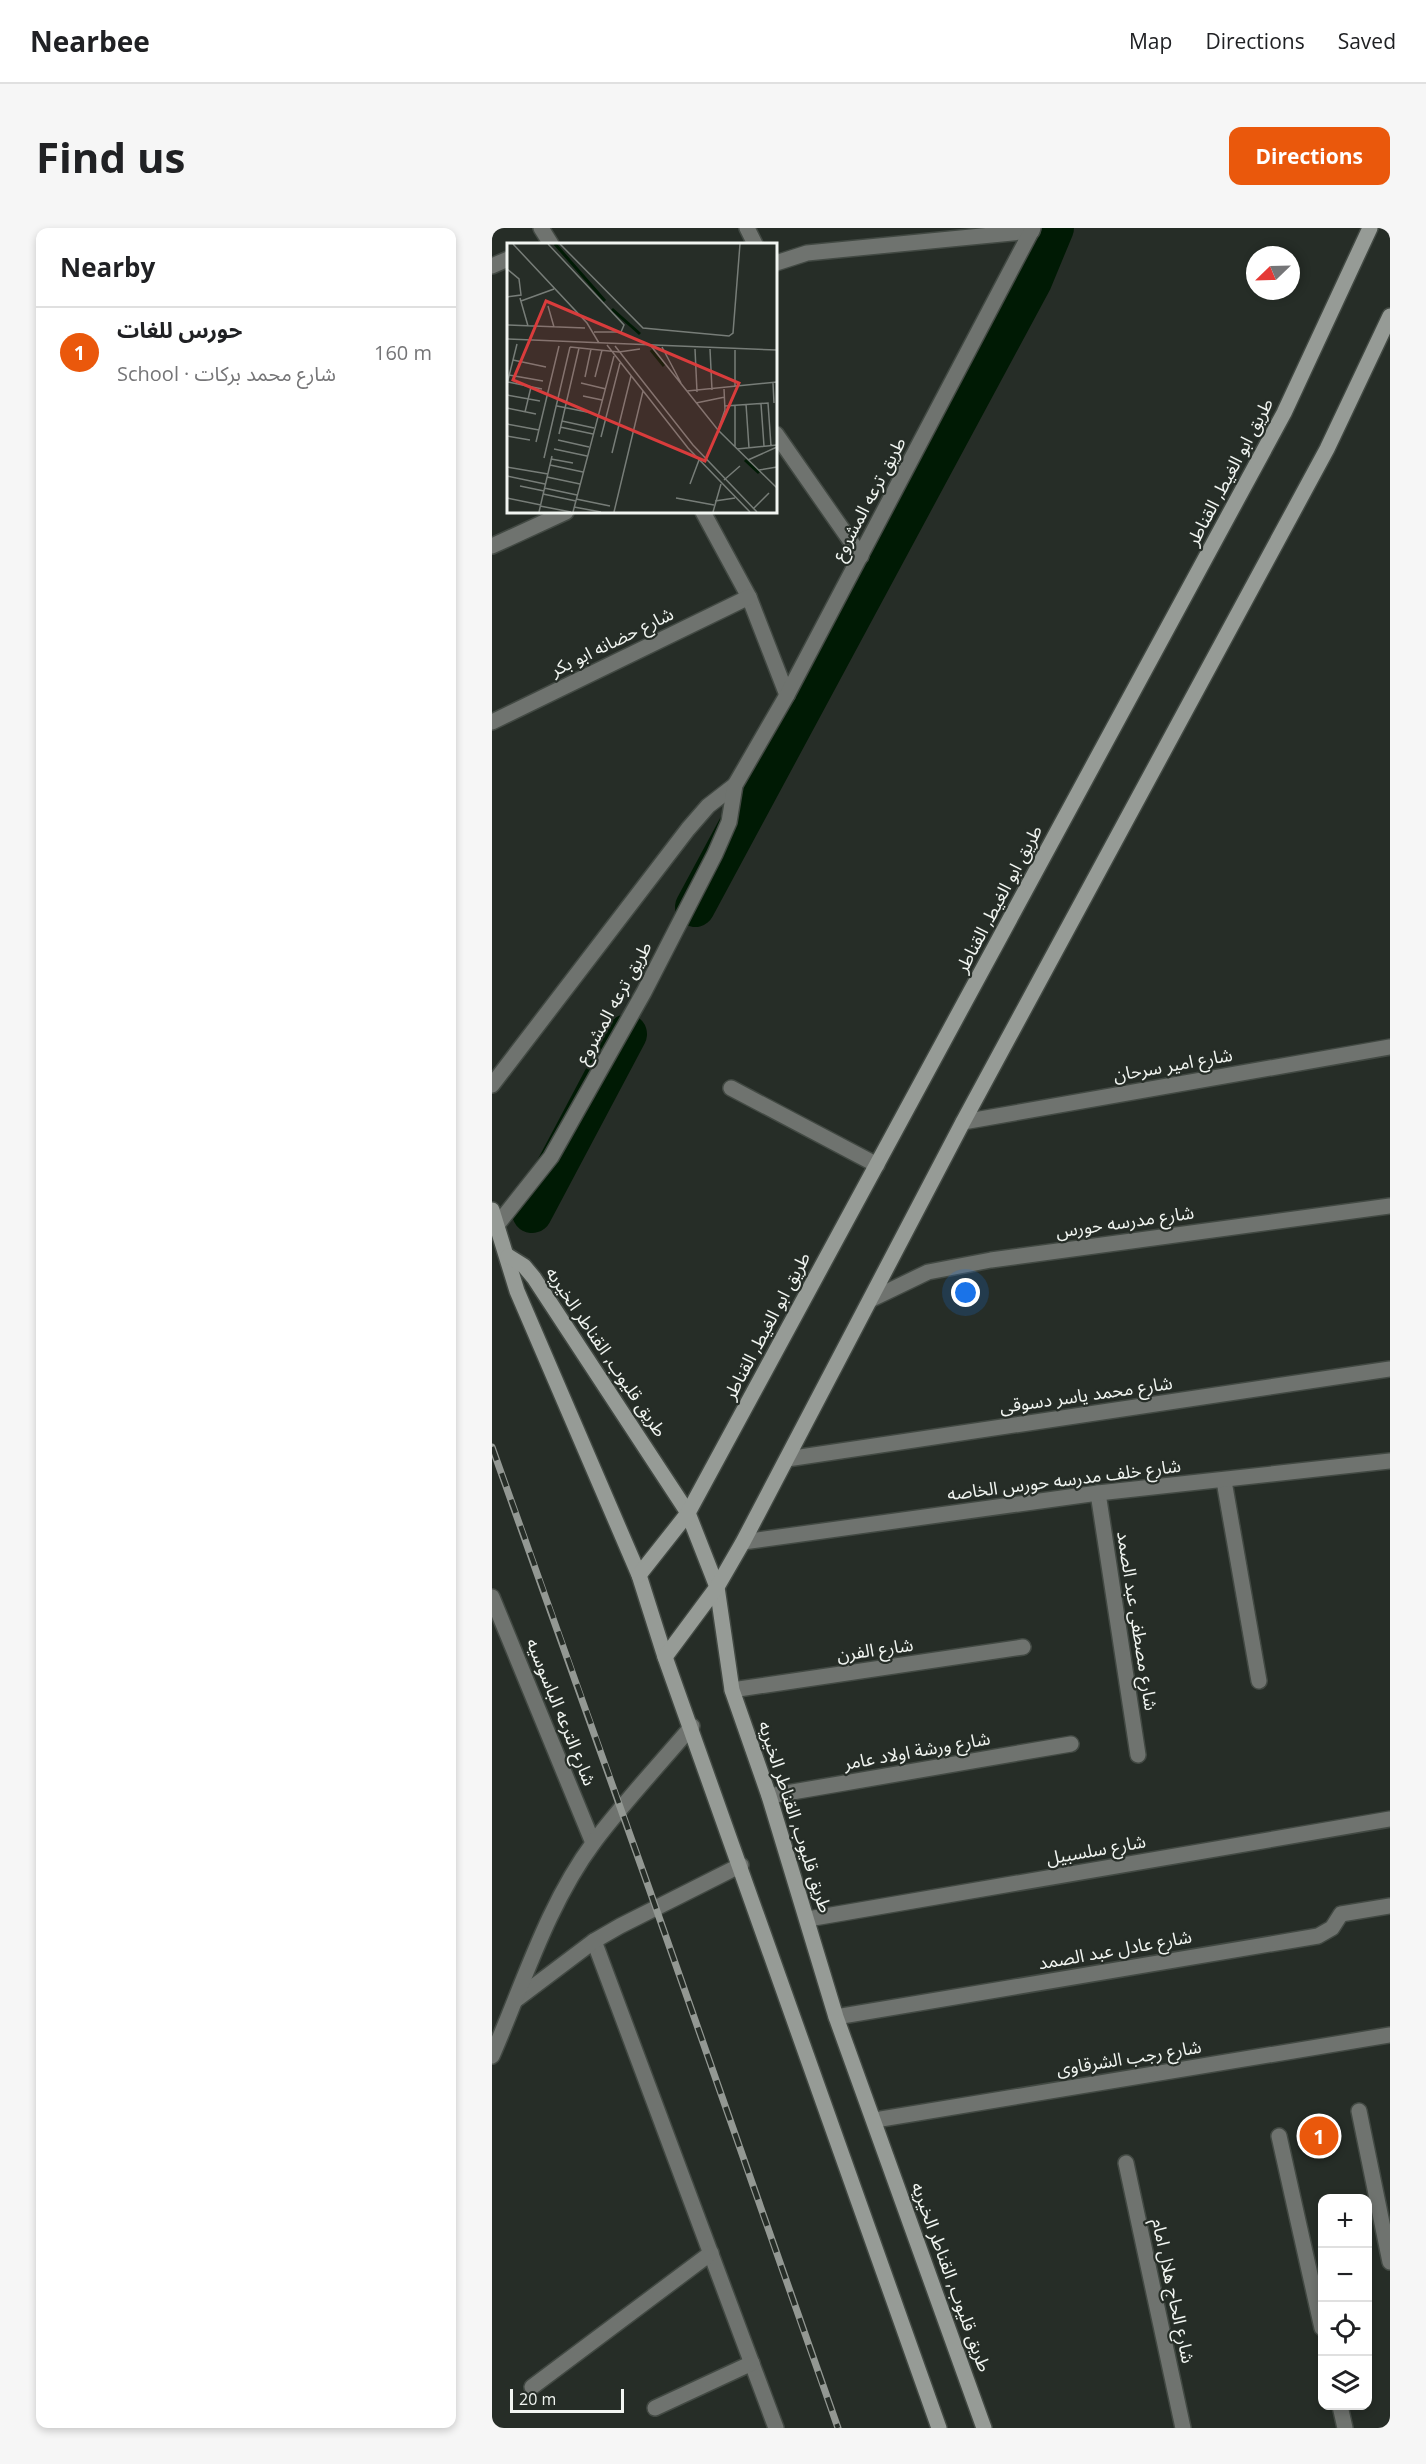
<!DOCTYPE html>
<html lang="en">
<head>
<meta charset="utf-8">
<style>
  :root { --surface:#fff; --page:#f6f6f6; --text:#202124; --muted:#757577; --line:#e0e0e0; --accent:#ea580c }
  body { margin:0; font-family:"Open Sans","Noto Sans Arabic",sans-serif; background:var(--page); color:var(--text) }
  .controls { position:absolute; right:18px; bottom:18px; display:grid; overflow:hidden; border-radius:12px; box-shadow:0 3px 9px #0003 }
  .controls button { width:54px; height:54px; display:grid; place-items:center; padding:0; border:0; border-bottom:2px solid var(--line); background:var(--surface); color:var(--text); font:30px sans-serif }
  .compass { position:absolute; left:754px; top:18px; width:54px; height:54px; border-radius:50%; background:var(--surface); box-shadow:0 3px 9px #0003; rotate:247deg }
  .scale { position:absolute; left:18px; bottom:15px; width:114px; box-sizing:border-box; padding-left:6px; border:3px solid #f1f5f1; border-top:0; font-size:16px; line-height:21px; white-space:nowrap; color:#f1f5f1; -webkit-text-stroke:4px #262d27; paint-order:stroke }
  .you { position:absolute; left:474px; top:1065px; width:21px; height:21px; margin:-15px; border:4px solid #fff; border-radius:50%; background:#1a73e8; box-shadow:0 0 0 9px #1a73e833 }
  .badge { display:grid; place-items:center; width:39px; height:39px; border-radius:50%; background:var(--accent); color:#fff; font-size:20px; font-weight:700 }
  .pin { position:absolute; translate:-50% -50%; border:3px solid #fff; box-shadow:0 2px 6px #0006 }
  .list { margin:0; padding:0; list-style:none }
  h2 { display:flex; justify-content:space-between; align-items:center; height:78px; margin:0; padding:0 24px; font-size:26px }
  h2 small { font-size:20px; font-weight:400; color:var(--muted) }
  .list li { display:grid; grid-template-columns:39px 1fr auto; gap:18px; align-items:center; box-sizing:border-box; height:84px; padding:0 24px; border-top:2px solid var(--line) }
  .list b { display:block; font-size:22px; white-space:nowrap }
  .list p { margin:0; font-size:20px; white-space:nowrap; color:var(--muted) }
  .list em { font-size:20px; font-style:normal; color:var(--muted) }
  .icon { flex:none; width:33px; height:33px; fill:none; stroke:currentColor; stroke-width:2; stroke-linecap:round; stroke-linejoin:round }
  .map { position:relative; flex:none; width:898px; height:2200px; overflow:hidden; border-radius:12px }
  header { display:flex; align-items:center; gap:36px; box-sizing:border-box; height:84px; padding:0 30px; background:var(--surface); border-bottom:2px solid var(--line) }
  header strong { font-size:28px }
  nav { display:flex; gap:33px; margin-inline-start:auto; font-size:21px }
  .intro { display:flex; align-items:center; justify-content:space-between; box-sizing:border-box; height:144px; padding:0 36px }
  h1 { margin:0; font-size:42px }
  .button { padding:15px 27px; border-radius:12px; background:var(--accent); color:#fff; font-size:21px; font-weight:700 }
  main { display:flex; gap:36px; padding:0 36px }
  aside { flex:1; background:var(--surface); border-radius:12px; box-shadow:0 3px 9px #0003 }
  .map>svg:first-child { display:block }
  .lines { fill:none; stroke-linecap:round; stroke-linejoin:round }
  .canal { stroke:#001a04; stroke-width:40 }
  .minor-casing { stroke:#424943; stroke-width:18 }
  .tertiary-casing { stroke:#424943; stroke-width:18 }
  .secondary-casing { stroke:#424943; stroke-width:18 }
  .minor { stroke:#6f736f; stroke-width:15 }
  .tertiary { stroke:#6f736f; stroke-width:15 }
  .secondary { stroke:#969b96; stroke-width:15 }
  .rail-casing { stroke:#939893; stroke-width:7 }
  .rail { stroke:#262d27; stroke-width:4.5; stroke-dasharray:14; stroke-linecap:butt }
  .labels { text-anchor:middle; stroke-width:4.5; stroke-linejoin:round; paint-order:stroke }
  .street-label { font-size:18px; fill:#f1f5f1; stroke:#262d27 }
  .inset-river { fill:none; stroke:#001a04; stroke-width:3 }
  .inset-road { fill:none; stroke:#777d78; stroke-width:1.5 }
  .view { fill:#d93c3c; fill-opacity:0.15; stroke:#d93c3c; stroke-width:3 }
  .inset-edge { fill:none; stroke:#f1f5f1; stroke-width:3 }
</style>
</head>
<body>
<header>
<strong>Nearbee</strong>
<nav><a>Map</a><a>Directions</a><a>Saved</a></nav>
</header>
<div class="intro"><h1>Find us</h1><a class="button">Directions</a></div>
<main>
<aside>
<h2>Nearby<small></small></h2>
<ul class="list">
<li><span class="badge">1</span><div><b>حورس للغات</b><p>School · شارع محمد بركات</p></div><em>160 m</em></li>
</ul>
</aside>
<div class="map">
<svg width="898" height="2200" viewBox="0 0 898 2200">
  <rect width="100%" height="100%" fill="#262d27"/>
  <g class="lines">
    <g class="canal">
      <polyline points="203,679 540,53 562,0"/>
      <polyline points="40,985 135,806"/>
    </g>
    <g class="minor-casing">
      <g id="minor">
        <polyline points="49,0 59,16"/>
        <polyline points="255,0 263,16"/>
        <polyline points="284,35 315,25 540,3"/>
        <polyline points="0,38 16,31"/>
        <polyline points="284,206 369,328"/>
        <polyline points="211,284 257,369 295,467"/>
        <polyline points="0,318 74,284"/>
        <polyline points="0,494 257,369"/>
        <polyline points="0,857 196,601 216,578 243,557"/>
        <polyline points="239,860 385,937"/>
        <polyline points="471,894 898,819"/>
        <polyline points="5,997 59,929 152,764 223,626 237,594 243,557 295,467 541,0"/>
        <polyline points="380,1071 436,1044 499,1032 898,978"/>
        <polyline points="295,1231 898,1141"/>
        <polyline points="732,1253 767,1453"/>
        <polyline points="606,1265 646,1527"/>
        <polyline points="251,1314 606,1265 898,1233"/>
        <polyline points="0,1369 101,1615"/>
        <polyline points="240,1462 531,1419"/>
        <polyline points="277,1568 579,1516"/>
        <polyline points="316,1691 898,1591"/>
        <polyline points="102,1713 284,2200"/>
        <polyline points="344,1789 826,1708 840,1700 849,1686 898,1678"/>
        <polyline points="867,1883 898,2034"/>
        <polyline points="383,1892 898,1807"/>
        <polyline points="787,1908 830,2100"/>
        <polyline points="634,1935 691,2200"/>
        <polyline points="40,2159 219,2025"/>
        <polyline points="848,2178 853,2200"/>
        <polyline points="163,2180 260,2135"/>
      </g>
    </g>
    <g class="tertiary-casing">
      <g id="tertiary">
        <polyline points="25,1771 102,1713 128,1698 249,1637"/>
        <path d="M0,1828c31,-71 55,-151 102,-214 30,-40 65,-77 98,-116"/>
      </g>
    </g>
    <g class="secondary-casing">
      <g id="secondary">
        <polyline points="0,982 25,1063 147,1347 173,1429 447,2200"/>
        <polyline points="16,1028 32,1038 42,1050 196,1285 225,1359 240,1462 277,1568 344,1789 492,2200"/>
        <polyline points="147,1347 196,1285 792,185 878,0"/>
        <polyline points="173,1429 225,1359 251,1314 471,894 835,221 898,88"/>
      </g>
    </g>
    <use href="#minor" class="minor"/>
    <use href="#tertiary" class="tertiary"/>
    <use href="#secondary" class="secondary"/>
    <g class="rail-casing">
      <path id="rail" d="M0,1219c118,326 231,654 346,981"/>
    </g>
    <use href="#rail" class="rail"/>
  </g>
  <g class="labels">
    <g class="street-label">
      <text transform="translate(738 244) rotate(-62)" y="6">طريق ابو الغيط, القناطر</text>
      <text transform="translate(377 271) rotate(-62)" y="6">طريق ترعه المشروع</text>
      <text transform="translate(120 414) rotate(-26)" y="6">شارع حضانه ابو بكر</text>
      <text transform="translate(507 671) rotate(-62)" y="6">طريق ابو الغيط, القناطر</text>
      <text transform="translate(122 775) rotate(-61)" y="6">طريق ترعه المشروع</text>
      <text transform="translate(681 837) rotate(-10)" y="6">شارع امير سرحان</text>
      <text transform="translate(633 994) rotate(-8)" y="6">شارع مدرسه حورس</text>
      <text transform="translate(275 1098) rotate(-62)" y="6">طريق ابو الغيط, القناطر</text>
      <text transform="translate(114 1124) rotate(56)" y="6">طريق قليوب, القناطر الخيريه</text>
      <text transform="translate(594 1167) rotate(-8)" y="6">شارع محمد ياسر دسوقى</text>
      <text transform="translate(572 1252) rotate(-7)" y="6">شارع خلف مدرسه حورس الخاصه</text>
      <text transform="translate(645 1393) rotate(81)" y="6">شارع مصطفى عبد الصمد</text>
      <text transform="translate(383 1422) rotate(-8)" y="6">شارع الفرن</text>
      <text transform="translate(69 1484) rotate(68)" y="6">شارع الترعه الباسوسيه</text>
      <text transform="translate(425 1523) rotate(-10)" y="6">شارع ورشة اولاد عامر</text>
      <text transform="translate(303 1589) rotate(72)" y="6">طريق قليوب, القناطر الخيريه</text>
      <text transform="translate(604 1622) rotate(-10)" y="6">شارع سلسبيل</text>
      <text transform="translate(623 1722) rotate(-10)" y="6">شارع عادل عبد الصمد</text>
      <text transform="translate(637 1830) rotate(-9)" y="6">شارع رجب الشرقاوى</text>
      <text transform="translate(459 2049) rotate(70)" y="6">طريق قليوب, القناطر الخيريه</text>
      <text transform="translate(681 2063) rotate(78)" y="6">شارع الحاج هلال امام</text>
    </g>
  </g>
  <g transform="translate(15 15)">
    <rect width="270" height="270" fill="#262d27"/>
    <path class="inset-river" d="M48,1l50,57M105,66l28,25M144,107l13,16M238,217l14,13"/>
    <path class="inset-road" d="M6,1l74,79 12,20M41,1l76,81 -3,7h-27M53,1l83,84 86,8 4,-3 7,-89M0,26l12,10 2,16 -14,2M13,55l8,28M14,58l33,-12M41,63l6,21M0,82l78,3M0,96l270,11M100,102l81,103 62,64M108,103l78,99 64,67M144,103l67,84 59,58M63,104l49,5 21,-3M155,104l19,36M188,106l2,43M203,106l2,41M228,107v37M6,117l33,7M2,132l34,6M78,134l6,-28M88,134l7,-27M1,139l34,7M74,140l25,6M266,140l1,20M0,141l10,-40M180,148l90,-9M0,152l33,6M76,153l19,4M189,160l29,-6M239,161l3,44M254,161l3,42M50,163l30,6M218,163l43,-3 3,43M0,165l29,6M18,169l6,-25M55,178l32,7M0,181l32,6M53,184l33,7M211,187l7,-20 -1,-21M52,191l20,-86M0,193l23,4M94,194l19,-74M51,197l31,7M29,199l23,-96M228,204v-42M47,206l33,7M230,206l40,-4M105,210l19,-77M37,215l26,-111M44,216l22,4M241,217l29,-13M43,222l33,7M0,224l41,7M252,227l18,-3M0,233l38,8M40,234l33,7M217,237l16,-14M183,241l9,-24M13,243l24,5M37,245l33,7M36,251l33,7M0,255l34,7M169,255l38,7M69,256l34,7M208,258l20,-3M33,263l31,6M67,264l27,5M246,266l16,-16M32,269l13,-56M66,269l41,-156M107,269l29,-121M206,269l8,-28"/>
    <path class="view" d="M39,58l193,82 -34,78 -192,-81z"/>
    <rect width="270" height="270" class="inset-edge"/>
  </g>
</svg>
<div class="controls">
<button>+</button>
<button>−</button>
<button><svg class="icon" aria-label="locate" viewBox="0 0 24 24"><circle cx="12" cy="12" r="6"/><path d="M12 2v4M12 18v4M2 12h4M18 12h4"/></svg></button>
<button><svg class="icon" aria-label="layers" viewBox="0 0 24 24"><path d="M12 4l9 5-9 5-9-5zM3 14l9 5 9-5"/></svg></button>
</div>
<svg class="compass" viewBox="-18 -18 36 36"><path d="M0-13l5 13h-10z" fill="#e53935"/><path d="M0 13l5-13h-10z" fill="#757577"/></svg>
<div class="scale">20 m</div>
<div class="you"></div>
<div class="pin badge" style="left:827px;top:1908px">1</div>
</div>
</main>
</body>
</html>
